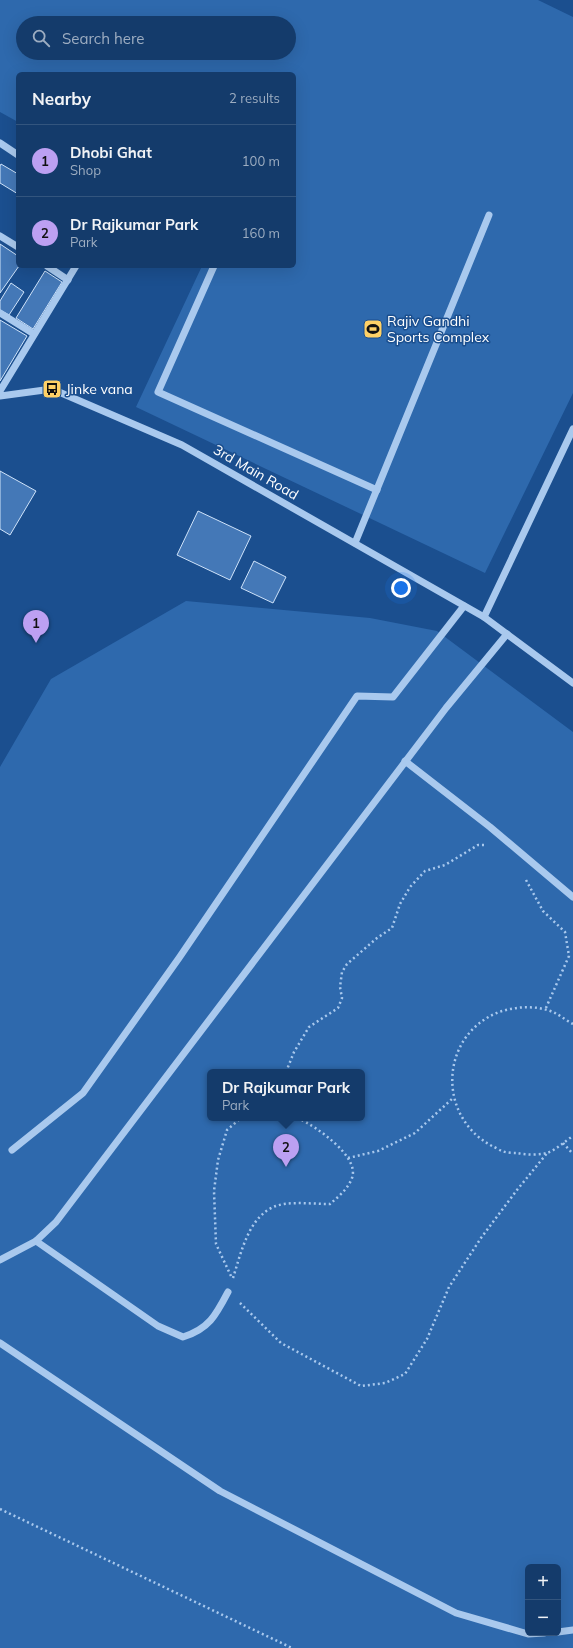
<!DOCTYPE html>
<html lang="en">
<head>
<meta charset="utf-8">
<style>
  :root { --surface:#143b6b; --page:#1d4271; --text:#f1f3f6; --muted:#9dadc1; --line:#33557e; --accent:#bca0f2 }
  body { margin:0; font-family:Mulish,sans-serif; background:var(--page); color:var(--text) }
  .controls { position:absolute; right:12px; bottom:12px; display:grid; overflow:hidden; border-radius:6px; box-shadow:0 4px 16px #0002 }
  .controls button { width:36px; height:36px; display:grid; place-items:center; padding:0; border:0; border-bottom:1px solid var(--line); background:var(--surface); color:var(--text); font:20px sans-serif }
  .you { position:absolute; left:401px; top:588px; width:14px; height:14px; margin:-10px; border:3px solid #fff; border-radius:50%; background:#1a73e8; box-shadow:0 0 0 6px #1a73e833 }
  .badge { display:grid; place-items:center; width:26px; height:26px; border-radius:50%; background:var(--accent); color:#111; font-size:13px; font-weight:700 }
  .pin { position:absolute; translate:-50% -33px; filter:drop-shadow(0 1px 2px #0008) }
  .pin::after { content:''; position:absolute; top:21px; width:14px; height:12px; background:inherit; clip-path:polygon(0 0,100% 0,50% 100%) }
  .popup { position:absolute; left:207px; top:1069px; width:158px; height:52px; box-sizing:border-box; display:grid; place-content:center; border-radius:6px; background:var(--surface); filter:drop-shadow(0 1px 3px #0005); font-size:13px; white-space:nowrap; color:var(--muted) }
  .popup b { font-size:15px; color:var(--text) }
  .popup::after { content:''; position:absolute; left:50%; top:100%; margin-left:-8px; border:8px solid transparent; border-top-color:var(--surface) }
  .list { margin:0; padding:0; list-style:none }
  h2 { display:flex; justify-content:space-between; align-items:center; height:52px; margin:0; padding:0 16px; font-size:17px }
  h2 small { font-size:13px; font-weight:400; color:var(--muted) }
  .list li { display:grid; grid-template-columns:26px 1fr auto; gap:12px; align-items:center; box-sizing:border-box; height:72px; padding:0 16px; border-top:1px solid var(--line) }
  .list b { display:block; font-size:15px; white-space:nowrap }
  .list p { margin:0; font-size:13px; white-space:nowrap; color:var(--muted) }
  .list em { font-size:13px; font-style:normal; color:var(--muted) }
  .icon { flex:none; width:22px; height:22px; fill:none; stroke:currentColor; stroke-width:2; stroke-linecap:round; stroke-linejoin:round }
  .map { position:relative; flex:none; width:573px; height:1648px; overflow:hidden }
  .search { position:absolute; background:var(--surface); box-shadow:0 4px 16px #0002; left:16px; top:16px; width:280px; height:44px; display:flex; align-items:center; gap:10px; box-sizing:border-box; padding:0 14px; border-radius:22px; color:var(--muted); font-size:15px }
  .panel { position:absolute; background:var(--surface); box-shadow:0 4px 16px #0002; left:16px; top:72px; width:280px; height:196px; border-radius:6px }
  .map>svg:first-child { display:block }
  .green { fill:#2e69ad; fill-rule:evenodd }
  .building { fill:#4478b7; stroke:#cfe3fa }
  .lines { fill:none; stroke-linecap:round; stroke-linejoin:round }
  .path { stroke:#a9c9ee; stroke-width:2.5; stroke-dasharray:2 3; stroke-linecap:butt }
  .minor { stroke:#a9c9ee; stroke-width:7 }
  .labels { text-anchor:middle; stroke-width:3; stroke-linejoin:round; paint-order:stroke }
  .poi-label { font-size:14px; fill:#fff; stroke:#1b4f8f; text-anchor:start }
  .street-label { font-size:14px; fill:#fff; stroke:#1b4f8f }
</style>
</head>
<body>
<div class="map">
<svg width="573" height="1648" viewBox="0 0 573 1648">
  <rect width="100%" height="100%" fill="#1b4f8f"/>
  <g class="green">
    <path d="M0,0h538l35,17v376l-88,180 -349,-166 66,-141h92v-192h-276v48l-18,-10zM23,23h266v30h-266z"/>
    <path d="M186,601l184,17 67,13 136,101v916h-573v-881l51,-88zM210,1072h152v46h-152zM528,1567h30v66h-30z"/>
  </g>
  <g class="building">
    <polygon points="1,164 18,174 18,194 0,183 0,166"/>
    <polygon points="0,244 18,256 19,266 0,293"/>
    <polygon points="45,271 62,282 33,329 16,318"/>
    <polygon points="11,283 24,292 9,315 0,310 0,301"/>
    <polygon points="0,320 27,336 0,381"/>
    <polygon points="0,471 36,491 10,535 0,529"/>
    <polygon points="198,511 251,536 230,580 177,555"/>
    <polygon points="254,561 286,577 273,603 241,588"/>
  </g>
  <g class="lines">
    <g class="path">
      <polyline points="526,880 543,911 565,932 569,956 545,1010"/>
      <path d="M573,1024c-6,-3 -12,-8 -18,-11 -17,-8 -38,-7 -56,-1 -59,23 -63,104 -7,134 3,1 7,4 10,5 5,2 11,2 15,2 10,2 21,2 30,0 9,-3 18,-12 26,-17"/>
      <polyline points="286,1072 294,1052 309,1027 338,1008 342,998 340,987 342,972 347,964 377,938 392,928 400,904 410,887 425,871 445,865 478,845 485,845"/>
      <polyline points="563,1143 573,1154"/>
      <polyline points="348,1158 378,1151 415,1133 453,1098"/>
      <polyline points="231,1276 216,1244 214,1191 218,1160 227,1130 241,1118"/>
      <path d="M233,1278c9,-28 17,-69 51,-74 15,-2 31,0 46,0 8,-7 18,-15 22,-26 8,-22 -37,-52 -54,-60"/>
      <polyline points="240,1303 281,1343 361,1386 385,1383 405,1374 427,1339 449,1287 481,1238 517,1190 548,1152"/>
      <polyline points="0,1509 292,1648"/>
    </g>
    <g class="minor">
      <polyline points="0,143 18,155"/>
      <polyline points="0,236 18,247"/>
      <polyline points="47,266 68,280"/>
      <polyline points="214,266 158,392 377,490"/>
      <polyline points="0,313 34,334"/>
      <polyline points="0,391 76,266"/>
      <polyline points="0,396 52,389 182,445 484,617 573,683"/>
      <polyline points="355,543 489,215"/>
      <polyline points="484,617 573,429"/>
      <polyline points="405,761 490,827 573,897"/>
      <polyline points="12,1150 83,1093 179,958 357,696 393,697 464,606"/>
      <path d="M36,1241l122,85 25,11c26,-8 33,-22 45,-45"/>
      <polyline points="0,1260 36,1241 56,1222 446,708 507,634"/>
      <polyline points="0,1343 220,1491 456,1613 528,1634 544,1633"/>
      <polyline points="558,1632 573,1630"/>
    </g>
  </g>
  <defs>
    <g id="stadium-square" transform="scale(1)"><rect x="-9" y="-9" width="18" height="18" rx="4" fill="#ffd166" stroke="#1b4f8f"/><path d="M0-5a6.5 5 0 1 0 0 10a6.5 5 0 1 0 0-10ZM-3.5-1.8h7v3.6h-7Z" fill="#111"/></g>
    <g id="bus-square" transform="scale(1)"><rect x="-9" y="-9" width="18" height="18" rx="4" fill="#ffd166" stroke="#1b4f8f"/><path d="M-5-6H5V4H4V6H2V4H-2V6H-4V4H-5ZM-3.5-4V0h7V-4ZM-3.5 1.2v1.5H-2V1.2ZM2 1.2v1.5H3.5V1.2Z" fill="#111"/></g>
  </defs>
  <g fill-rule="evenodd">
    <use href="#stadium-square" x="373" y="329"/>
    <use href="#bus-square" x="52" y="389"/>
  </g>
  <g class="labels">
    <g class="poi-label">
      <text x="387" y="326">Rajiv Gandhi<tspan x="387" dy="16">Sports Complex</tspan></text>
      <text x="66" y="394">Jinke vana</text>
    </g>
    <g class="street-label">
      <text transform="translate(256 472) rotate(30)" y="5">3rd Main Road</text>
    </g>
  </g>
</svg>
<div class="controls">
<button>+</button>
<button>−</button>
</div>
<div class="you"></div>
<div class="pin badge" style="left:36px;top:643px">1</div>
<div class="pin badge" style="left:286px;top:1167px">2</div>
<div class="popup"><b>Dr Rajkumar Park</b>Park</div>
<div class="search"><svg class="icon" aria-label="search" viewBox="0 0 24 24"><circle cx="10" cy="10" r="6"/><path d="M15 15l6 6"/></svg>Search here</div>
<section class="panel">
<h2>Nearby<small>2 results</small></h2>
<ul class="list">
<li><span class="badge">1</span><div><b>Dhobi Ghat</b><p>Shop</p></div><em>100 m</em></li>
<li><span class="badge">2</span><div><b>Dr Rajkumar Park</b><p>Park</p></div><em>160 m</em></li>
</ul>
</section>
</div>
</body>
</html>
